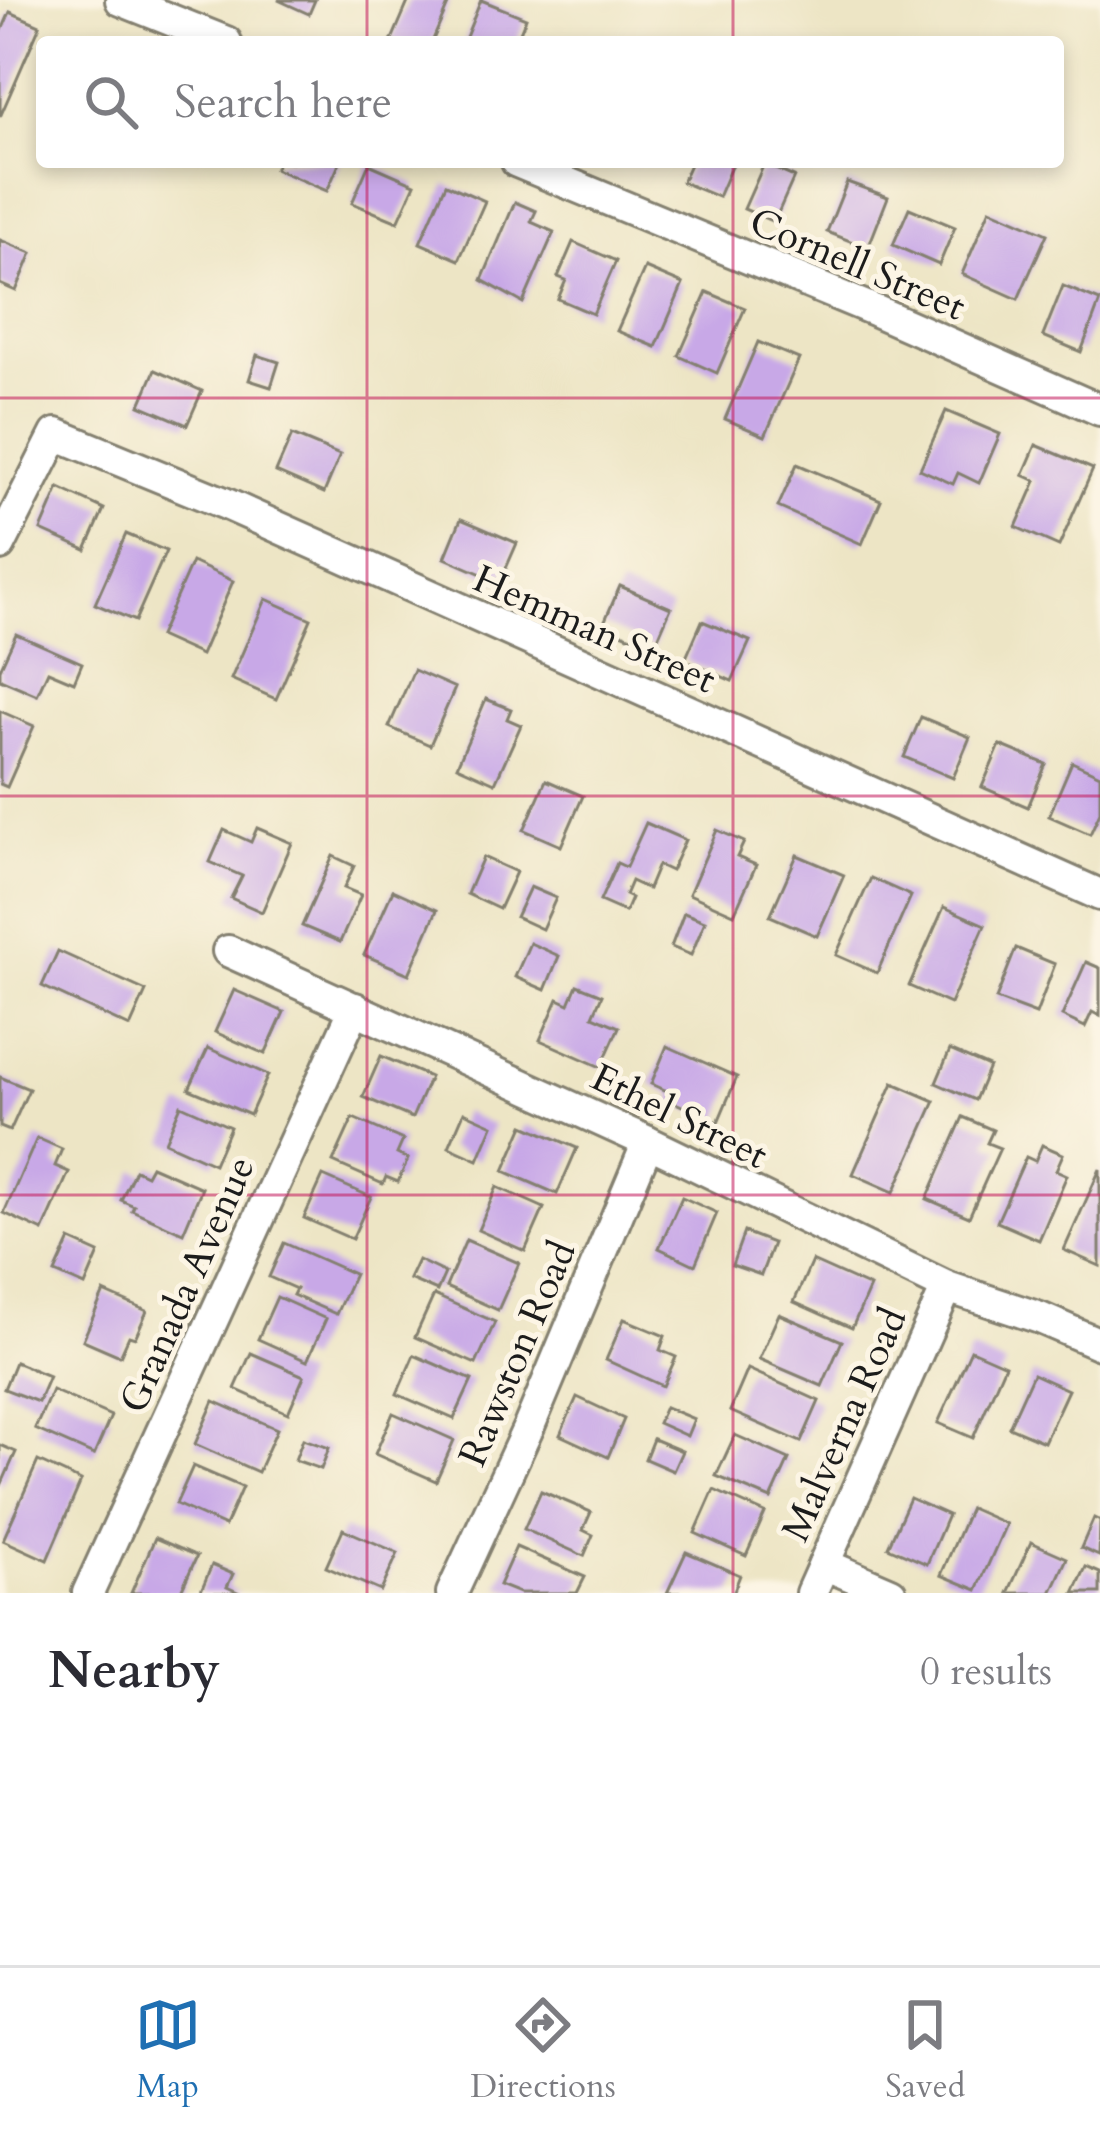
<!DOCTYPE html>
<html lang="en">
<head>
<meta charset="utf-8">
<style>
  :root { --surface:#fff; --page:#f2f2f3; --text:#2b2b33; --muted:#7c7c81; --line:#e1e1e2; --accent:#1f6fb2 }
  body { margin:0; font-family:Cardo,serif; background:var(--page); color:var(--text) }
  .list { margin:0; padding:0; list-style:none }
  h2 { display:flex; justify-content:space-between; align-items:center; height:156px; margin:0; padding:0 48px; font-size:51px }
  h2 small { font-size:39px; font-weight:400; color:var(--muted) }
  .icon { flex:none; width:66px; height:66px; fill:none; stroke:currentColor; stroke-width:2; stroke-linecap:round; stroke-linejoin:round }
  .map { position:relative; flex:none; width:1100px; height:1593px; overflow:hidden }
  .search { position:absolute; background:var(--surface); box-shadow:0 6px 18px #0003; left:36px; right:36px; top:36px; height:132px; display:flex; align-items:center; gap:30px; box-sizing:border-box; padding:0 42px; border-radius:12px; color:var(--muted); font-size:45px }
  .sheet { height:372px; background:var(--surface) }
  nav { display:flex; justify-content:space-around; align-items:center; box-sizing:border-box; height:168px; border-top:3px solid var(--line); background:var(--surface); font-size:33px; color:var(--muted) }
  nav a { display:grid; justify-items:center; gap:6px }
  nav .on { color:var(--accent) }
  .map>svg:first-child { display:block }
  .building { fill:#c8a8e7 }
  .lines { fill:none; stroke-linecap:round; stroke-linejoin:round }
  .street-casing { stroke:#848070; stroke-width:36 }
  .street { stroke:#fff; stroke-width:30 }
  .grid { fill:none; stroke:#c2185b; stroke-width:3; stroke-opacity:0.55 }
  .labels { text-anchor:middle; stroke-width:10; stroke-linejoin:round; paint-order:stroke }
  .street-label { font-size:39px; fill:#1c1c1c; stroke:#fcf5e5 }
</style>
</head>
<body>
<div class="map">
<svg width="1100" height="1593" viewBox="0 0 1100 1593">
  <rect width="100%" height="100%" fill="#fcf5e5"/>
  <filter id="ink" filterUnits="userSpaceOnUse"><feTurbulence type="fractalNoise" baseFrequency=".00833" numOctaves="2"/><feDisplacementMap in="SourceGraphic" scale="24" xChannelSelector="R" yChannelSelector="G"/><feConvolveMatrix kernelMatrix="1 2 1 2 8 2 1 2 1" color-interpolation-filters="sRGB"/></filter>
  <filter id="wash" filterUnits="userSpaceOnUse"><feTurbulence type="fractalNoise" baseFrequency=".004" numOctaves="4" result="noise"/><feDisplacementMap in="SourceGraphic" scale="48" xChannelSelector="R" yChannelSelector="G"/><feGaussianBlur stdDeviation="2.7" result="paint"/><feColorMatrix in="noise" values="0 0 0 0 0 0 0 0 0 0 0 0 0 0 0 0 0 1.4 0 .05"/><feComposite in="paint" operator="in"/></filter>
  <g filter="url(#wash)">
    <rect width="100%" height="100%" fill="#ede5c5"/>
    <g id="blocks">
      <g class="building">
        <polygon points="278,0 315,0 309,14"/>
        <polygon points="409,0 450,0 432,42 391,42"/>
        <polygon points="481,0 526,18 516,42 464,42"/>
        <polygon points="10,12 40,25 0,117 0,35"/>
        <polygon points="278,162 340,162 327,191 275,169"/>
        <polygon points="691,162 733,162 718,197 682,182"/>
        <polygon points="369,164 415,184 398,222 352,203"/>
        <polygon points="764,164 794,177 774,222 744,209"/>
        <polygon points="847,182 888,197 868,248 827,232"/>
        <polygon points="446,184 485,201 459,260 420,243"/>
        <polygon points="515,202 536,211 531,222 554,232 523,303 482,280"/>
        <polygon points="909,208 955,227 939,265 893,245"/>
        <polygon points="990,209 1047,234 1018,299 962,274"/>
        <polygon points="0,240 32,253 16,291 0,284"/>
        <polygon points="573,242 616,261 593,314 558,299 566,280 558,277"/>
        <polygon points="645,268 683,284 656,347 617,331"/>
        <polygon points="1063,286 1100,301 1081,352 1043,336"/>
        <polygon points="707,292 745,308 717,373 679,356"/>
        <polygon points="758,342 799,359 765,436 725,419"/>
        <polygon points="257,355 279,362 271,387 249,380"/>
        <polygon points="155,370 202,391 187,425 140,405"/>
        <polygon points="946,411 1000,434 979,483 958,473 953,484 920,469"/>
        <polygon points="292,435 340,455 324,493 276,472"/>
        <polygon points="1036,445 1093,469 1059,546 1016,527 1036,481 1023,475"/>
        <polygon points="797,464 881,500 862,544 778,507"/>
        <polygon points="59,488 104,509 86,550 41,530"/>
        <polygon points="461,519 517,543 500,582 445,558"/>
        <polygon points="126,534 166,551 135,621 95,604"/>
        <polygon points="192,562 233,581 201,655 159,636"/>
        <polygon points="620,586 671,608 654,647 603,625"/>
        <polygon points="266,599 311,619 276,699 231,679"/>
        <polygon points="702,621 750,641 732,681 685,660"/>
        <polygon points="16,634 82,663 74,682 48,671 37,695 0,679 0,669"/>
        <polygon points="414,670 455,688 430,745 389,727"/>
        <polygon points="486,699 511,709 507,719 521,725 495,783 457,766"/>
        <polygon points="0,711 34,726 7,787 0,784"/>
        <polygon points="921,717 970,737 953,778 904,757"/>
        <polygon points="1000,745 1046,764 1028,807 982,787"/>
        <polygon points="1072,762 1100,775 1100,812 1090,834 1049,816"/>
        <polygon points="546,780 583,796 561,846 524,830"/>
        <polygon points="646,823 685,840 671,871 658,865 648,889 631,881 625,895 631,898 625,912 600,901 617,863 626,867"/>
        <polygon points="257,828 292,843 262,912 231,898 242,876 210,862 224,830 251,842"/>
        <polygon points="717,830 744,842 737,857 756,865 734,914 689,894"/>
        <polygon points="797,855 844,875 817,936 770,916"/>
        <polygon points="333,856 354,866 344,888 361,895 340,942 302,926"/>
        <polygon points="483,857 516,872 499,909 467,894"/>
        <polygon points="871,878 911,896 877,973 836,955"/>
        <polygon points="530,887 556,898 542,929 516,917"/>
        <polygon points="393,890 437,910 409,974 364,955"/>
        <polygon points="944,907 985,925 950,1004 909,986"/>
        <polygon points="684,913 705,921 691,955 671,947"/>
        <polygon points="530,943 559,956 545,990 515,977"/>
        <polygon points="1016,948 1055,964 1036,1014 996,999"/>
        <polygon points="58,951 146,991 130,1027 42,986"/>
        <polygon points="1086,962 1100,968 1100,1016 1092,1012 1085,1027 1062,1016"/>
        <polygon points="577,985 602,995 593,1016 619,1027 601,1067 540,1040 558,999 569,1004"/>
        <polygon points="234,990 284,1012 265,1054 215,1032"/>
        <polygon points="667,1046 737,1077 718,1122 671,1101 674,1094 651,1084"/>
        <polygon points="208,1048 268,1075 250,1115 189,1089"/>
        <polygon points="950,1050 989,1067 975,1100 936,1083"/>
        <polygon points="381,1056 430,1077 412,1118 363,1097"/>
        <polygon points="0,1077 29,1089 10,1131 0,1127"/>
        <polygon points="893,1083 935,1101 894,1192 853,1174"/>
        <polygon points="181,1105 230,1127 214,1164 165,1142"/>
        <polygon points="464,1112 493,1125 478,1160 449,1147"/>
        <polygon points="963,1117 993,1130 987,1143 1000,1148 969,1217 927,1199"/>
        <polygon points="353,1118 403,1140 397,1154 408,1159 398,1182 386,1177 383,1184 333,1162"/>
        <polygon points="524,1125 577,1148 557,1194 504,1171"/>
        <polygon points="37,1138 62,1149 55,1166 69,1172 43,1231 4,1213"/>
        <polygon points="1042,1145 1063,1154 1056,1170 1067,1175 1039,1240 997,1222 1026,1157 1035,1161"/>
        <polygon points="151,1166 202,1188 183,1233 132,1210 134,1206 121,1200 135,1170 146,1175"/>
        <polygon points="1100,1169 1100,1266 1064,1250"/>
        <polygon points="323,1176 371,1197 352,1239 304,1218"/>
        <polygon points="497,1187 544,1208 525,1251 478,1230"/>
        <polygon points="682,1197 717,1213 695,1265 659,1248"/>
        <polygon points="744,1232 773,1243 761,1275 732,1265"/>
        <polygon points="70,1240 99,1253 85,1286 55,1273"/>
        <polygon points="466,1240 519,1263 498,1310 446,1287"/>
        <polygon points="284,1243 354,1274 336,1314 293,1295 296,1289 269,1277"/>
        <polygon points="418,1260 445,1273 437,1291 409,1279"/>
        <polygon points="812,1261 870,1287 852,1328 794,1302"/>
        <polygon points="104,1292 147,1311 135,1338 129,1336 120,1356 83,1340"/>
        <polygon points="434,1295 495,1322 476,1364 415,1337"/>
        <polygon points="277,1297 326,1319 307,1361 258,1339"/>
        <polygon points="779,1314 842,1341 822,1386 759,1359"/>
        <polygon points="624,1319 665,1336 660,1350 676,1357 663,1386 606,1360"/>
        <polygon points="971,1350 1005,1365 973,1438 938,1423"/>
        <polygon points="251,1353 304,1376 288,1413 235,1389"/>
        <polygon points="414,1355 472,1380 454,1419 397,1394"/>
        <polygon points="15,1362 49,1376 38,1402 4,1389"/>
        <polygon points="748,1369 819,1401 801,1442 730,1411"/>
        <polygon points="1033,1374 1068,1390 1044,1442 1009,1427"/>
        <polygon points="52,1390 111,1416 94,1455 35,1429"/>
        <polygon points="577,1397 624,1419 608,1457 560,1435"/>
        <polygon points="214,1401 277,1429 258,1472 195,1444"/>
        <polygon points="665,1407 694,1419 687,1436 658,1423"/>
        <polygon points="393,1413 454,1440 436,1481 375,1454"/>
        <polygon points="735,1435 789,1459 771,1499 716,1476"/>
        <polygon points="303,1439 329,1448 321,1469 295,1460"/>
        <polygon points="653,1439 682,1451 673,1471 645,1459"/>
        <polygon points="0,1445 16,1452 0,1488"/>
        <polygon points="38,1461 81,1481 47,1560 3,1540"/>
        <polygon points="193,1466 242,1487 225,1526 176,1504"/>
        <polygon points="714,1490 765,1513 746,1556 695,1533"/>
        <polygon points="541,1491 591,1512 583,1530 593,1535 584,1556 524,1529"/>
        <polygon points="910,1498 948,1515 927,1564 888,1547"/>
        <polygon points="970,1508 1006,1524 977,1590 941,1575"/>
        <polygon points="1094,1518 1100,1521 1099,1556 1081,1548"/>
        <polygon points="343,1529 398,1553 381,1591 326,1567"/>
        <polygon points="155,1538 197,1556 180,1593 131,1593"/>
        <polygon points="1031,1542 1067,1558 1051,1593 1008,1593"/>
        <polygon points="516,1547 585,1577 577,1593 519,1593 499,1585"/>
        <polygon points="686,1552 740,1575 733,1593 667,1593"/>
        <polygon points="212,1565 233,1574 227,1587 240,1593 200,1593"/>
        <polygon points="1086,1567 1100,1573 1100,1593 1074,1593"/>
      </g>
    </g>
  </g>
  <g filter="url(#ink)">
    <use href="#blocks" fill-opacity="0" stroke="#848070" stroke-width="3"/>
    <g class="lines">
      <g class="street-casing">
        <g id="street">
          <polyline points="121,0 226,42"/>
          <polyline points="517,162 876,311 1100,410"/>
          <polyline points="0,545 56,434 224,503 1100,895"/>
          <polyline points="228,951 648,1142 947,1287 1040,1318 1100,1344"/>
          <polyline points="824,1564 891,1593"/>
          <polyline points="88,1593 355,1008"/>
          <polyline points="452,1593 530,1424 648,1142"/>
          <polyline points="811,1593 947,1287"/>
        </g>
      </g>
      <use href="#street" class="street"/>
    </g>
  </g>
  <path class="grid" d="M367,0v42M733,0v42M367,162v1431M733,162v1431M0,398h1100M0,796h1100M0,1195h1100"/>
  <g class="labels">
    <g class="street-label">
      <text transform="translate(858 263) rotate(23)" y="14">Cornell Street</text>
      <text transform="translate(595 628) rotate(24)" y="14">Hemman Street</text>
      <text transform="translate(680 1115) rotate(26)" y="14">Ethel Street</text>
      <text transform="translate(186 1284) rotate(-66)" y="14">Granada Avenue</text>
      <text transform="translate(516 1353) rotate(-67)" y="14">Rawston Road</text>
      <text transform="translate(843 1424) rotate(-66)" y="14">Malverna Road</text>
    </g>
  </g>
</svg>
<div class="search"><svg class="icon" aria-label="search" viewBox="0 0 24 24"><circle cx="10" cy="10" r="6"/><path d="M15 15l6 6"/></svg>Search here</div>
</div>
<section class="sheet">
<h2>Nearby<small>0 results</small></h2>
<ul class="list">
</ul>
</section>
<nav>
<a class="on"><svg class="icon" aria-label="map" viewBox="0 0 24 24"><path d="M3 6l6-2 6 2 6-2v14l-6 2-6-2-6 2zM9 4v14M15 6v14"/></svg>Map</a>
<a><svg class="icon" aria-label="directions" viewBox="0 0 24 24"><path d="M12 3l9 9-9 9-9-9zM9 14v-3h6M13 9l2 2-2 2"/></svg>Directions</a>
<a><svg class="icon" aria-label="saved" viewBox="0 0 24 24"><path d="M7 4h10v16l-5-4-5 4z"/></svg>Saved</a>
</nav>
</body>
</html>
